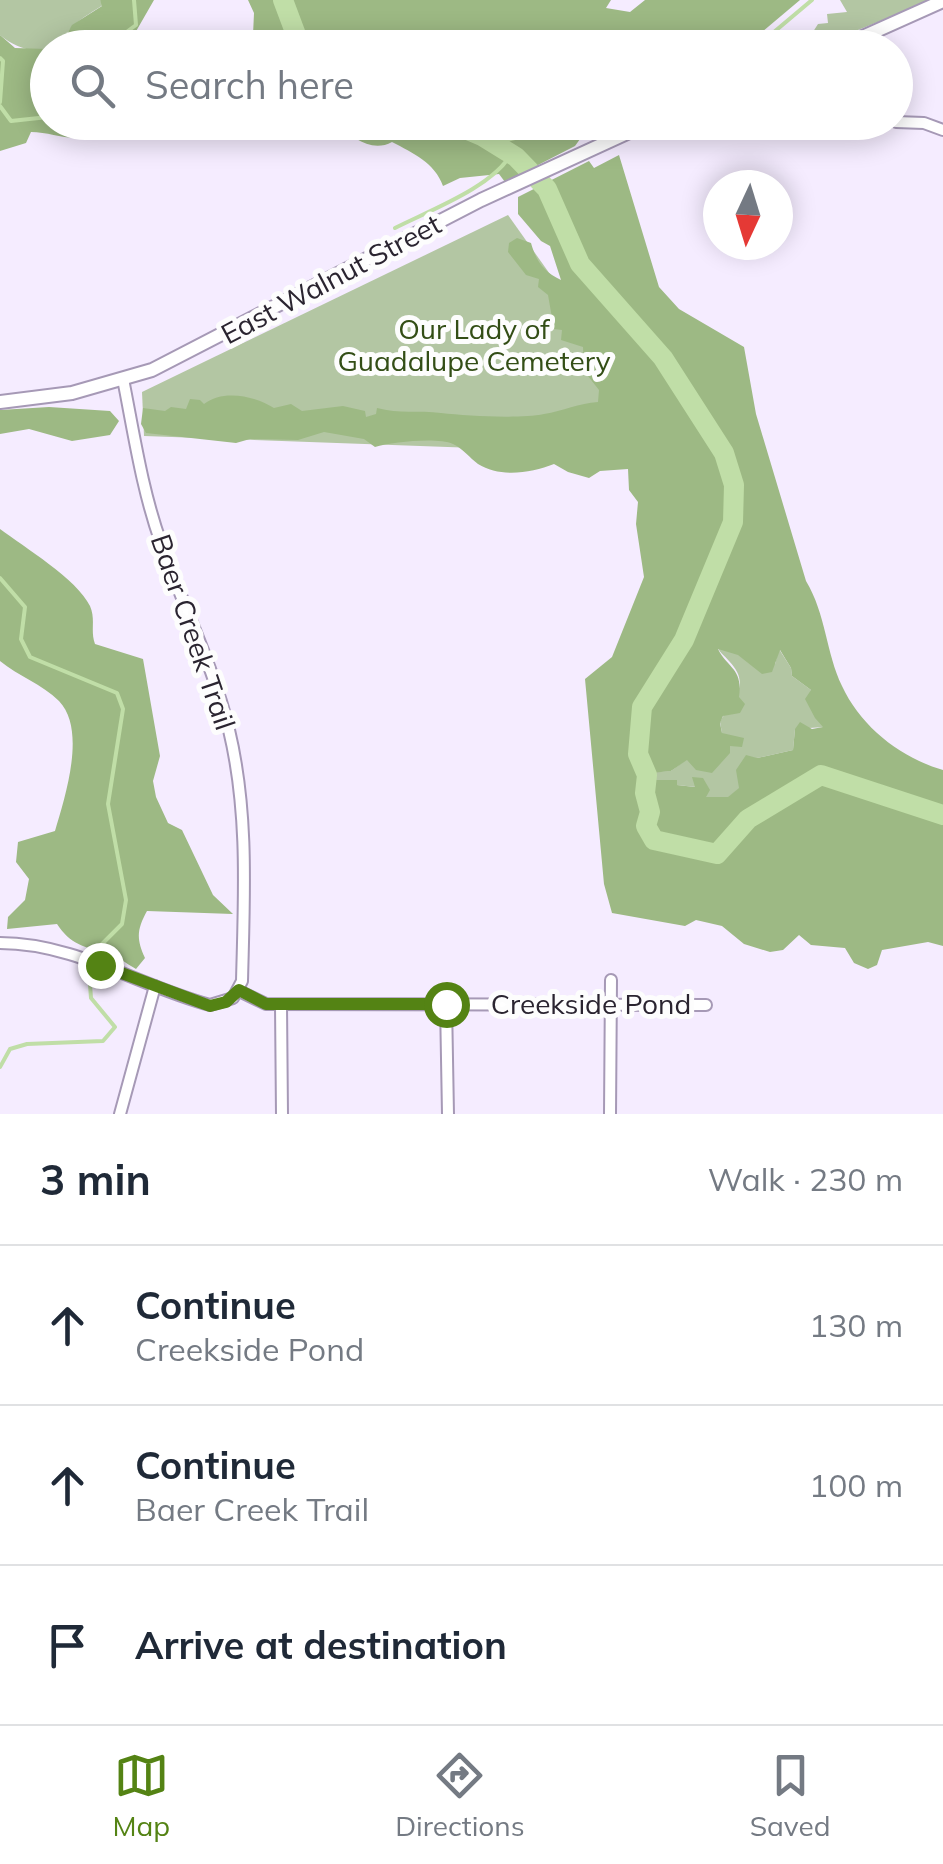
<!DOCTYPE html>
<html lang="en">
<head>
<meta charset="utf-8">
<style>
  :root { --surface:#fff; --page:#f2f2f3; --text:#1f2937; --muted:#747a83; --line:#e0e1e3; --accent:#548314 }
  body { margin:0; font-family:Mulish,sans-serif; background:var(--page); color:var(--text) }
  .compass { position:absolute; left:703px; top:170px; width:90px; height:90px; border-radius:50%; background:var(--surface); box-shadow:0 5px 25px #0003; rotate:184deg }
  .stop { position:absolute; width:30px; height:30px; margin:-22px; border:8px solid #548314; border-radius:50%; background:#fff }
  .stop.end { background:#548314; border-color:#fff; box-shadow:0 2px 10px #0008 }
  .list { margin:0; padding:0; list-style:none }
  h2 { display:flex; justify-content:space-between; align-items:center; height:130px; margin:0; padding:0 40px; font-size:42px }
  h2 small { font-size:32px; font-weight:400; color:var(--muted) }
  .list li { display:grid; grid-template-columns:65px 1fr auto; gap:30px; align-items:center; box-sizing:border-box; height:160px; padding:0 40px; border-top:2px solid var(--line) }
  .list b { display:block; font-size:38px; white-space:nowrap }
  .list p { margin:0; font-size:32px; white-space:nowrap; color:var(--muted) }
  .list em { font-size:32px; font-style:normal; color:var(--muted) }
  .icon { flex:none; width:55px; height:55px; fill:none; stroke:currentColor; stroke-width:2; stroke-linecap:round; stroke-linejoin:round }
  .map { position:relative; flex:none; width:943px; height:1114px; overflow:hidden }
  .search { position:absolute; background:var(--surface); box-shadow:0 5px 25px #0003; left:30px; right:30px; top:30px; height:110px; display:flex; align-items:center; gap:25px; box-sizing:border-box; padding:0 35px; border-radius:55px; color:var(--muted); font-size:38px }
  .sheet { height:610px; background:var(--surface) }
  nav { display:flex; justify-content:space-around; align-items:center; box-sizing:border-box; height:140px; border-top:2px solid var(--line); background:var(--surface); font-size:28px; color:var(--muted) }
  nav a { display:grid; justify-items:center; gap:5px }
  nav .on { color:var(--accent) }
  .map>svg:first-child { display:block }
  .green { fill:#b3c6a3 }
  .forest { fill:#9db984; fill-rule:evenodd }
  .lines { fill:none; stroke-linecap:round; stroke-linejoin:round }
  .stream { stroke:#c0dea7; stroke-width:4 }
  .river { stroke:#c0dea7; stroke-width:20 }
  .minor-casing { stroke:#a699b6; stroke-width:14 }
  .tertiary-casing { stroke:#a699b6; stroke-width:16 }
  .minor { stroke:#fff; stroke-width:10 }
  .tertiary { stroke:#fff; stroke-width:12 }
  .route { stroke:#548314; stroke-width:12 }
  .labels { text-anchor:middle; stroke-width:10; stroke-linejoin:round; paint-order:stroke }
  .street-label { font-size:28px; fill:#2a2430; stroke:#fdfdfd }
  .park-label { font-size:28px; fill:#334e16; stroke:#fdfdfd }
</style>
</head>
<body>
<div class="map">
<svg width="943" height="1114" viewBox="0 0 943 1114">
  <rect width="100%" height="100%" fill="#f5ecff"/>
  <g class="green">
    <path d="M0,0h100l3,5c-9,6 -20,12 -28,19 -7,5 -9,14 -15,19 -20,14 -43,6 -60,-8z"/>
    <polygon points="840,0 932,0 816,47 788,48 811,35 818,24 828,23 827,14 847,12"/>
    <polygon points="508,215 645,408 644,454 144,436 142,392"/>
    <path d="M718,648l57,16 4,-15 12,19 1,8 19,14 -1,5 14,32 -29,2 -2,21 -36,8 -17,30 -11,9h-24l-9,-10 -19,-2 -1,-5h-21l-4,-8 20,-1 51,-38 -2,-11c11,-22 33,-36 9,-61 -4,-5 -9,-8 -11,-13z"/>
  </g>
  <g class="forest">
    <polygon points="100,0 154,0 127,47 50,47 63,41 72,25 102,6"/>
    <polygon points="248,0 611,0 606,8 630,12 645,0 800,0 743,48 272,47 253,35 254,13"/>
    <path d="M0,35l15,13 32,1 1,73 54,1c-19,27 -44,9 -71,9l-5,11 -26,8z"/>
    <path d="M337,123h218l-23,7 6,10 50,-12 -13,18 -70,36 -6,-8 -39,4 -17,8c-8,-23 -30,-33 -51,-44 -20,11 -40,-4 -55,-19z"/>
    <path d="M619,155l40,132 20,22 65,38 12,67 50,167c20,33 20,72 36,105 19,41 59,72 101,84v176l-15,-4 -46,8 -5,15 -9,4 -14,-6 -9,-15 -34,-3 -12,-10 -16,15 -13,2 -26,-8 -22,-18 -26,-6 -11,6 -73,-13 -8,-29 -19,-205 27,-22 32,-80 -8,-53 2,-22 -9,-12 -1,-21 -28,2 -11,7 -21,-6 -14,-8c-23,9 -54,14 -76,0 -8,-6 -16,-16 -25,-20 -16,-7 -61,-2 -78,3l-11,-8 -40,-7 -26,8 -48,-1 -14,4 -90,-10 -5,-9 2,-16 22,3 6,-4 15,2 4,-10 10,1 4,4c19,-15 51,-8 70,4l17,-4 11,7 41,-5 22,5 1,6 10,-3 1,-6c22,6 42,2 64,5 27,3 77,6 103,1 19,-3 35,-11 54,-12l1,-12 -15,-19 -1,-24 -22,-7 1,-10 -8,-1 -6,-34 -10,-8 1,-8 -13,-4 -18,-23 1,-9 8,-5 14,5c5,18 13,29 30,37l-11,-34 -9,-5 -23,-27v-17l71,-36 5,7zM718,649l20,6 24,19 10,-2 8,-22 11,18 1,8 19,14 -6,9 10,19 8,9 -11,2 -12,-7 -5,7 -2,21 -36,8 -11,-3 -10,15 3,18 -11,9h-22l4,-7 -7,-12 -11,-1 3,10 -18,-2v-5h-22l-4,-7 20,-2 16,-11 9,10 16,3 18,-20v-7l12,1 2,-9 -22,-5 -2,-10 3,-7 17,-3 5,-9 -6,-7c4,-29 -11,-28 -21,-48z"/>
    <polygon points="49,407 110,411 119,421 110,435 72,441 29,429 0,434 0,410"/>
    <path d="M0,529c24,18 77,50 90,77 6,14 0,24 5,38l48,15 17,97 -7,25 3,16 12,26 14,7 31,65 20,19 -86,-3c-10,18 -11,28 -2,47l-9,11c-10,-6 -20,-13 -30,-16 -22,-6 -36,-9 -49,-29l-50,5 1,-12 17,-17 4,-21 -13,-17 2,-20 37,-11c10,-34 32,-101 4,-130 -17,-17 -41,-25 -59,-40z"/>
  </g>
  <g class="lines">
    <g class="stream">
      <polyline points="75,48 83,35 113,42 136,25 134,0"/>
      <polyline points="755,48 812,0"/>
      <polyline points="0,58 3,61 0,102"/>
      <polyline points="0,106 11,121 48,117"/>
      <polyline points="494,143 581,122"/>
      <path d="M395,228c33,-17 98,-41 116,-74"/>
      <polyline points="0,578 25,607 21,639 30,657 117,693 123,709 108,804 126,900 122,924 94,952"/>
      <polyline points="0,1067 10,1049 27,1044 103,1041 115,1027 91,998 89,971"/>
    </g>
    <g class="river">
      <polyline points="283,0 301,48"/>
      <polyline points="449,122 482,136 516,157 547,189 580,264 663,358 724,453 734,485 733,522 684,640 642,707 638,754 647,775 645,793 650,812 646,826 654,840 717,854 748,819 821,775 943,815"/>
    </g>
    <g class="minor-casing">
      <g id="minor">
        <polyline points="871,48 876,32"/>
        <polyline points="878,122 889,122"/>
        <polyline points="896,122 924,123 943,130"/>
        <path d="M0,943c75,0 139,43 210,62l23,-7 9,-17c2,-84 7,-168 -13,-251 -16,-65 -46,-124 -68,-187 -19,-53 -27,-109 -38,-164"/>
        <polyline points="239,991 266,1004 706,1005"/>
        <polyline points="446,1003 448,1114"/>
        <polyline points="281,1005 282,1114"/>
        <polyline points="120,1114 155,986"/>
        <polyline points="610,1114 611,980"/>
      </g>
    </g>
    <g class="tertiary-casing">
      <g id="tertiary">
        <polyline points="838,48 943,1"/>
        <polyline points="0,402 72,393 152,370 481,200 651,122"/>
      </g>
    </g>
    <use href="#minor" class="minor"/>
    <use href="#tertiary" class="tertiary"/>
  </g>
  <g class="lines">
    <polyline class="route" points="100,965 210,1006 226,1002 239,990 266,1004 446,1004"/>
  </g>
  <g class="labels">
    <g class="street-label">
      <text transform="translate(331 279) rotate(-28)" y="10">East Walnut Street</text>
      <text transform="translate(193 632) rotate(71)" y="10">Baer Creek Trail</text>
      <text x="591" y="1014">Creekside Pond</text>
    </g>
    <g class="park-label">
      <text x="474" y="339">Our Lady of<tspan x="474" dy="32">Guadalupe Cemetery</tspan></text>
    </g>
  </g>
</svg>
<svg class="compass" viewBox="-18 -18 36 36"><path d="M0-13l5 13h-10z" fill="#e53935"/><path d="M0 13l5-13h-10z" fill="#747a83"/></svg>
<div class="stop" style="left:446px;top:1004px"></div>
<div class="stop end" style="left:100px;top:965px"></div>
<div class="search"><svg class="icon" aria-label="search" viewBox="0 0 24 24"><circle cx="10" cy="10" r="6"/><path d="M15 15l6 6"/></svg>Search here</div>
</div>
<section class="sheet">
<h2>3 min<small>Walk · 230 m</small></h2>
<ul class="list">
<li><svg class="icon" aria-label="ahead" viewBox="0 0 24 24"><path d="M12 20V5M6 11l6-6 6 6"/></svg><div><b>Continue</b><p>Creekside Pond</p></div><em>130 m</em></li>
<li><svg class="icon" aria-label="ahead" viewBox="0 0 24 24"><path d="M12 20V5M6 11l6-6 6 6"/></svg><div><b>Continue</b><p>Baer Creek Trail</p></div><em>100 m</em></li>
<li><svg class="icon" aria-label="arrive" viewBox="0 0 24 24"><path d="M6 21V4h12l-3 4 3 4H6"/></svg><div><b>Arrive at destination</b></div></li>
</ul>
</section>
<nav>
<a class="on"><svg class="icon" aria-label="map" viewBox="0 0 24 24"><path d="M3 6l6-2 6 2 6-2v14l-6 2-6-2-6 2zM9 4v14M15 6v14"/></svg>Map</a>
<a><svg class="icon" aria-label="directions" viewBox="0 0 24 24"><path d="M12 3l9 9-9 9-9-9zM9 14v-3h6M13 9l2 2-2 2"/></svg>Directions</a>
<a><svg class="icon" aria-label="saved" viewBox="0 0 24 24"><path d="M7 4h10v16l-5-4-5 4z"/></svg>Saved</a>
</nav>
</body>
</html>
